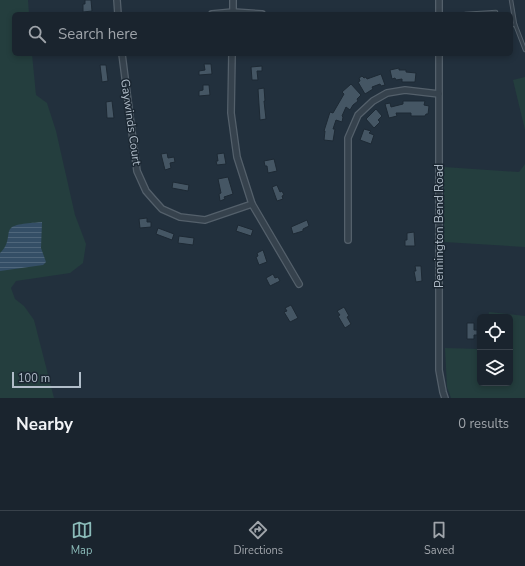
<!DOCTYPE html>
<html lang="en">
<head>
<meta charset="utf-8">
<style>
  :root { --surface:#1a242e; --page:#27303a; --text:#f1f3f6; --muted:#9fa4aa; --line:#38414a; --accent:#8bbbb9 }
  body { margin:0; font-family:"Nunito Sans",sans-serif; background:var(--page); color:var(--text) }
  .controls { position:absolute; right:12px; bottom:12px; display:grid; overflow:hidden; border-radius:6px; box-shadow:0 2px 6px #0003 }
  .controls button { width:36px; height:36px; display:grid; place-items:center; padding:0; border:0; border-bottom:1px solid var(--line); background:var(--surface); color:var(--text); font:20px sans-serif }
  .scale { position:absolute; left:12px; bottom:10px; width:69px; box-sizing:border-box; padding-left:4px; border:2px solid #b1bdc9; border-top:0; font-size:11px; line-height:14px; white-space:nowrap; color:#b1bdc9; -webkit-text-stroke:3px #1b2732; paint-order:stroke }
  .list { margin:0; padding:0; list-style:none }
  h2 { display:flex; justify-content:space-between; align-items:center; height:52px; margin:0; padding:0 16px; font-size:17px }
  h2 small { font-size:13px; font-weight:400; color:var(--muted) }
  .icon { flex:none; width:22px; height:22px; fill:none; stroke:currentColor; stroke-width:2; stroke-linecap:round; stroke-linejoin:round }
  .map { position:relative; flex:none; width:525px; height:398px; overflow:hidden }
  .search { position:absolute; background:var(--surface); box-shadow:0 2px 6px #0003; left:12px; right:12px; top:12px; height:44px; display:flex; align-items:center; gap:10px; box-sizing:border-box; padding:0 14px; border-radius:6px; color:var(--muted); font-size:15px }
  .sheet { height:112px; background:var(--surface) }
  nav { display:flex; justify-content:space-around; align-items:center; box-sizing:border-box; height:56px; border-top:1px solid var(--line); background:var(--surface); font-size:11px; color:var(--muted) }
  nav a { display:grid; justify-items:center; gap:2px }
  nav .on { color:var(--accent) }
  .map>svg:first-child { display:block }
  .grass { fill:#243e3e }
  .water { fill:url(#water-rules) }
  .building { fill:#455664; stroke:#1d2934 }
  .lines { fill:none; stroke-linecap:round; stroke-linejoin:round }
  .lane-casing { stroke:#54606b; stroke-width:4.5 }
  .street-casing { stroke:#54606b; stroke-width:8 }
  .lane { stroke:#36424d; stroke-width:2.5 }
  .street { stroke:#36424d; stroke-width:5.5 }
  .labels { text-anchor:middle; stroke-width:3; stroke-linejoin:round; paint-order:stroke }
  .street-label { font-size:12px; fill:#b1bdc9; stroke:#1b2732 }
</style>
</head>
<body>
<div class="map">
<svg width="525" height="398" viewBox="0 0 525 398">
  <defs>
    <pattern id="water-rules" width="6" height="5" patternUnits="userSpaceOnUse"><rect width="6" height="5" fill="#344e66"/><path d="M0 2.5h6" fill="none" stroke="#4f667b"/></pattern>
  </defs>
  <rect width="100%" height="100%" fill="#22303d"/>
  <g class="grass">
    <polygon points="0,0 28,0 29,14 14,14 14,54 32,54 36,95 47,103 56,131 75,215 86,244 83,263 70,273 16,281 11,288 15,299 24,306 34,320 54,398 0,398"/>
    <polygon points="525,77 525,130 513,80"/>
    <polygon points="525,164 525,247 444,242 444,167 519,172"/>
    <polygon points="489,312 525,316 525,398 451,398 447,387 445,348 480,349 480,383 510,383 510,317 488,317"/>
  </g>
  <path class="water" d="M42,222l-1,26 5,14 -3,3 -43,6v-18c11,-10 6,-20 11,-25 5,-5 24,-5 31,-6z"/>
  <g class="building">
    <polygon points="85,0 91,0 92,11 83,12 83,4 85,4"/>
    <polygon points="204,64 211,64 212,74 199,75 199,71 205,70"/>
    <polygon points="100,65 106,65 108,81 102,82"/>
    <polygon points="262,66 262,71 257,71 258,80 252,80 251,67"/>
    <polygon points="399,68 399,70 406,70 406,72 416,73 415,82 402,82 402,79 396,80 395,78 392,79 390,70"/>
    <polygon points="381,74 385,85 381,86 380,84 372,87 373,89 365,94 358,82 360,81 359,78 362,76 364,78 366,77 367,79"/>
    <polygon points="351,84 361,95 357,99 358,101 353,105 350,110 346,107 342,116 343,117 342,122 336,120 333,129 335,129 333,141 324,140 325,131 324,131 330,112 333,113 344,94 342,92"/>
    <polygon points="203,85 209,85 210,95 199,96 199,91 203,90"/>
    <polygon points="264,88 265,101 264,101 266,119 260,120 258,89"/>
    <polygon points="112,101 114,118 107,118 106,102"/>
    <polygon points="403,101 425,101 424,105 429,106 428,114 426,114 425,116 411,116 411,113 396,113 397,116 389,118 385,104 390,103 391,107 403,104"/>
    <polygon points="376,109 382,116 378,120 380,122 374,128 366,119"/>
    <polygon points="364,129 371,131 369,133 374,135 371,144 360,140"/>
    <polygon points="167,153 168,158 174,157 175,162 170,163 171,168 165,170 161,154"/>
    <polygon points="224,153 226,164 217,165 216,161 218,161 217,154"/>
    <polygon points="274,159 277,171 268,173 267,166 265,166 264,161"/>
    <polygon points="228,177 233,194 224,197 225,199 220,201 219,194 221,193 218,179"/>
    <polygon points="173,182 189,185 188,191 172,188"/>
    <polygon points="277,185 280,192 282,191 284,195 282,196 283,199 277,201 272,187"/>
    <polygon points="147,218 147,222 151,222 151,227 140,228 139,219"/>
    <polygon points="307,220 309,226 303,229 303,231 293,234 291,227"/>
    <polygon points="238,225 253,230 251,236 236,231"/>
    <polygon points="158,228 174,234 172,240 156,234"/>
    <polygon points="414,232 415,246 405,246 405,240 407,240 407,233"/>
    <polygon points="179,236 194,238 193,245 178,243"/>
    <polygon points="263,250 267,262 259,265 256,257 258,256 257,253"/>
    <polygon points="415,266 421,266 422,281 416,282 414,271 416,271"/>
    <polygon points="273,274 275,278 278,277 280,281 270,286 266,278"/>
    <polygon points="291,305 298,318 290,322 284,312 287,311 285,308"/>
    <polygon points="344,307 349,316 347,317 351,324 345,328 338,316 340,315 337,311"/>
    <polygon points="467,323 474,323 474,330 477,330 477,335 474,335 474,339 467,339"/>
  </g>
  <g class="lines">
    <g class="lane-casing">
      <g id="lane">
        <polyline points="511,0 515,24 525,50"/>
        <polyline points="465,14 496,12 496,14"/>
        <polyline points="511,26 515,24"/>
      </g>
    </g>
    <g class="street-casing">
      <g id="street">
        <polyline points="117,0 118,14"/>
        <polyline points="233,0 233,14"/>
        <polyline points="439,0 439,14"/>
        <polyline points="212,14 233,12 262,14"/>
        <polyline points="122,54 137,171 146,191 153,199 162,209 180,217 205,220 252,204"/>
        <polyline points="232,54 231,113 237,157 252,204 299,284"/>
        <polyline points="439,54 439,370 443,392 445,398"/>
        <polyline points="348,240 348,138 358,115 373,101 387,93 405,90 439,94"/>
      </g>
    </g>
    <use href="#lane" class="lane"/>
    <use href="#street" class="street"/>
  </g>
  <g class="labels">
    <g class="street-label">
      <text transform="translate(131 122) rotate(82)" y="4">Gaywinds Court</text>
      <text transform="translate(439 226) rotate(-90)" y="4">Pennington Bend Road</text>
    </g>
  </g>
</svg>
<div class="controls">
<button><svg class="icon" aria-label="locate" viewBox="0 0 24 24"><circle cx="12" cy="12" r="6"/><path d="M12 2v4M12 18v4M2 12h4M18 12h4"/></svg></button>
<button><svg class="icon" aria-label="layers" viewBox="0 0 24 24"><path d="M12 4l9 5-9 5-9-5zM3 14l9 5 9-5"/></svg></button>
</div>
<div class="scale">100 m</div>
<div class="search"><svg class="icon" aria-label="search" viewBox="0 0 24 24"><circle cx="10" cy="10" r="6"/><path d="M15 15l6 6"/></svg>Search here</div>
</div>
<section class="sheet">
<h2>Nearby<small>0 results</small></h2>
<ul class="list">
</ul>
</section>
<nav>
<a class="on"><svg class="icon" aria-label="map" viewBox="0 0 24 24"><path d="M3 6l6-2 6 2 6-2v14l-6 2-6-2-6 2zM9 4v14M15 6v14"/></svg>Map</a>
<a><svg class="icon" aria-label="directions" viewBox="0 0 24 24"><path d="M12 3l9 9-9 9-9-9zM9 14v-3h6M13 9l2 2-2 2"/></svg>Directions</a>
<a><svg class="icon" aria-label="saved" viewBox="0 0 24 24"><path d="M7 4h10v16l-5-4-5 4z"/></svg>Saved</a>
</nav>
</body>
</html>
